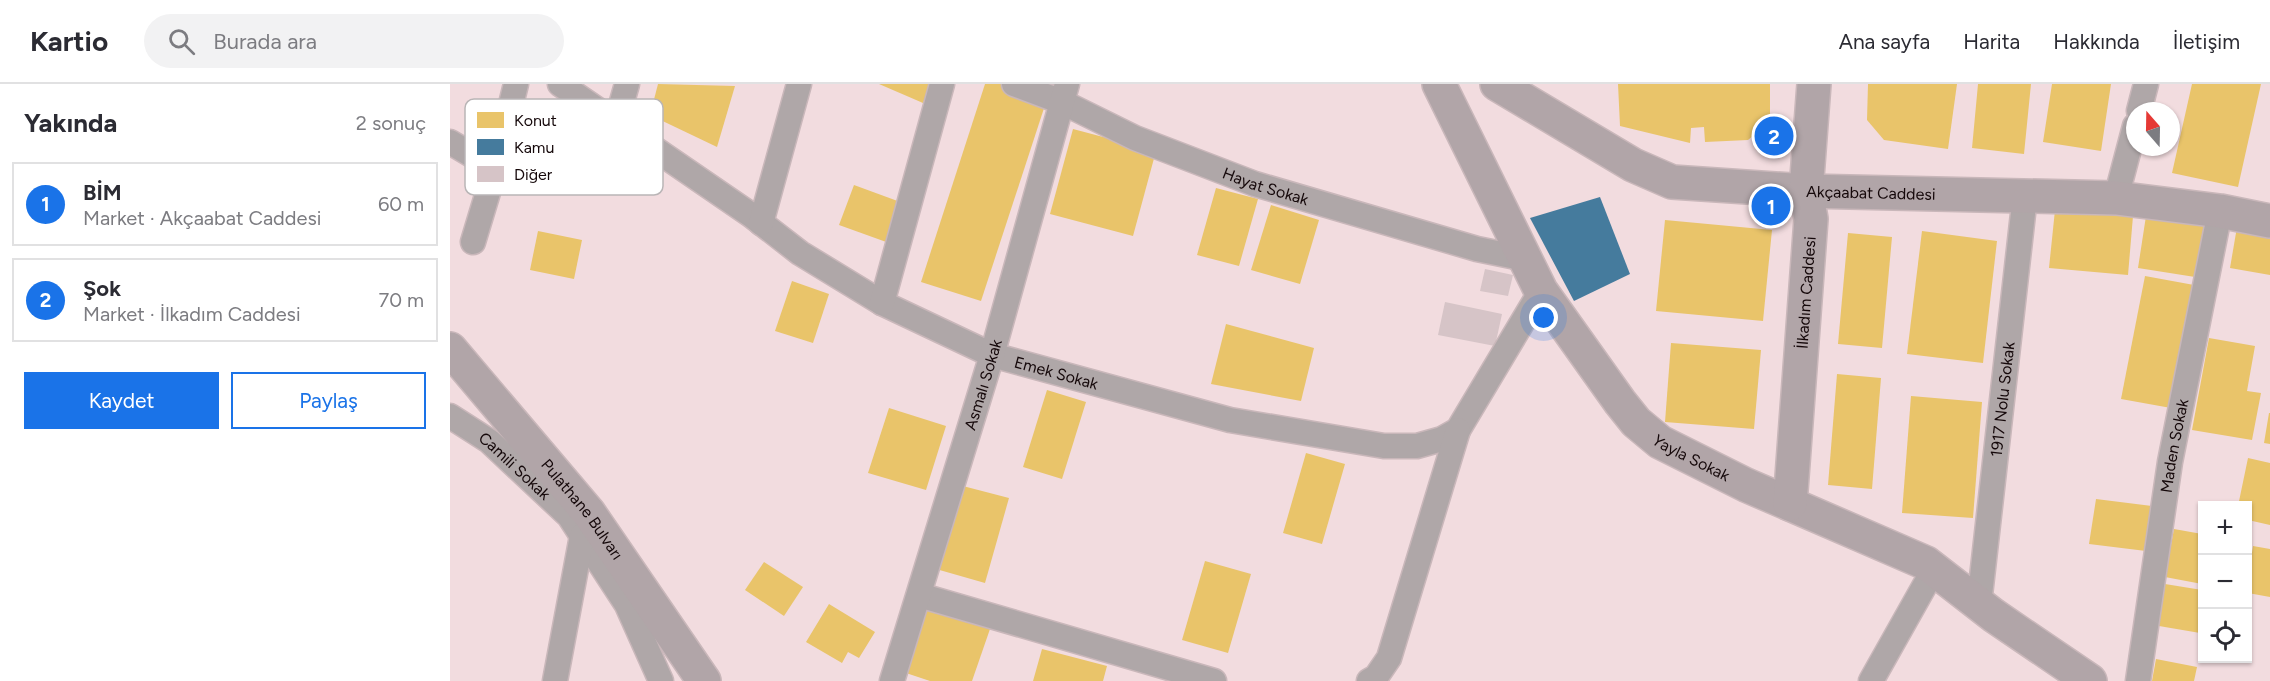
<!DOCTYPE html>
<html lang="tr">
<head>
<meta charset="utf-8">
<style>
  :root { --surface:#fff; --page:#f2f2f3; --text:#2b2b33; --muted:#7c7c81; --line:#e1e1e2; --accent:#1a73e8 }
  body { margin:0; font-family:Figtree,sans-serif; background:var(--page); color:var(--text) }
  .controls { position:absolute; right:18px; bottom:18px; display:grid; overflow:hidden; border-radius:0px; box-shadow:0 2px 4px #0004 }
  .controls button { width:54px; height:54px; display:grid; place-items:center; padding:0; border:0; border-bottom:2px solid var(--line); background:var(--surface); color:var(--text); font:30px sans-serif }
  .compass { position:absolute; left:1676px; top:18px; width:54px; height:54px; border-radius:50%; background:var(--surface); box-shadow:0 2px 4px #0004; rotate:340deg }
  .you { position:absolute; left:1094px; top:234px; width:21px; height:21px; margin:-15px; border:4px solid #fff; border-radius:50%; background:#1a73e8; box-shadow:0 0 0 9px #1a73e833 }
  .badge { display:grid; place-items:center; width:39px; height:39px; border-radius:50%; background:var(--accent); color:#fff; font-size:20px; font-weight:700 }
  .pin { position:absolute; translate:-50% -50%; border:3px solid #fff; box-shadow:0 2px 6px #0006 }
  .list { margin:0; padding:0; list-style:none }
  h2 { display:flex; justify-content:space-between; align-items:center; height:78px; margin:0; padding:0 24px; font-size:26px }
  h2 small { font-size:20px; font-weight:400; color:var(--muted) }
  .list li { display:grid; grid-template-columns:39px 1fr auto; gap:18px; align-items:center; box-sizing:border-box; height:84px; margin:0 12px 12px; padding:0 12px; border:2px solid var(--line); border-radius:0px }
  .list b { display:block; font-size:22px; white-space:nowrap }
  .list p { margin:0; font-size:20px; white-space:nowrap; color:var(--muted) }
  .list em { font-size:20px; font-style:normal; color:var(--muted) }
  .actions { display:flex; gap:12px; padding:18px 24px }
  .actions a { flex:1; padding:14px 0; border:2px solid var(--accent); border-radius:0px; text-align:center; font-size:21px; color:var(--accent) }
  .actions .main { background:var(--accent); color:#fff }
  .icon { flex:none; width:33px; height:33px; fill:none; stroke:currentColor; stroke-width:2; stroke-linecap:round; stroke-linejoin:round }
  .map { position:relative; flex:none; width:1820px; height:597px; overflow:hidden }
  header { display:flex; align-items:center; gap:36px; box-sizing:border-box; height:84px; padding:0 30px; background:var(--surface); border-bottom:2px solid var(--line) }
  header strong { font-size:28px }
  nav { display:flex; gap:33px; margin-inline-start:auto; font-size:21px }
  .search { width:420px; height:54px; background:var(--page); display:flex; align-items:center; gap:15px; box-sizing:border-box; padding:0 21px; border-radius:33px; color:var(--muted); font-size:22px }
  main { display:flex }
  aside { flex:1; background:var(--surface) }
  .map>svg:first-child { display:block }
  .homes { fill:#e9c46a }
  .public { fill:#457b9d }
  .building { fill:#d6c4c7 }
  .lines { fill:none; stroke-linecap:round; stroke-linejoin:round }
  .street-casing { stroke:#c9b7ba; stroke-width:27 }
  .secondary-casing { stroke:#c9b7ba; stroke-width:36 }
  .street { stroke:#afa7a8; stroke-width:24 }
  .secondary { stroke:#b1a5a8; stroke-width:33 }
  .labels { text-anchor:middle; stroke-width:6; stroke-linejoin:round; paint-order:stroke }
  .street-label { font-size:16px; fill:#15080a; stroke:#fff }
  .key { fill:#fff; stroke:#b9b5b6; stroke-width:1.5 }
  .key-label { font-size:16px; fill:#15080a }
</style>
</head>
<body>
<header>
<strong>Kartio</strong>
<div class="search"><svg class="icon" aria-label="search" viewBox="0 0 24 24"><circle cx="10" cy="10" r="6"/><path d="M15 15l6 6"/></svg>Burada ara</div>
<nav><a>Ana sayfa</a><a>Harita</a><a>Hakkında</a><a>İletişim</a></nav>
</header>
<main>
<aside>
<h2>Yakında<small>2 sonuç</small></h2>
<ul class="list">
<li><span class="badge">1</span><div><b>BİM</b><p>Market · Akçaabat Caddesi</p></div><em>60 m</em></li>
<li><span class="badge">2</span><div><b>Şok</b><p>Market · İlkadım Caddesi</p></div><em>70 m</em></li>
</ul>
<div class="actions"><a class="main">Kaydet</a><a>Paylaş</a></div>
</aside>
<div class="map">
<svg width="1820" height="597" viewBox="0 0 1820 597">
  <rect width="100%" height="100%" fill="#f2dcdf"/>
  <g class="homes">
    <polygon points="208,0 285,2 267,63 200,31"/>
    <polygon points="429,0 481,0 473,19"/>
    <polygon points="535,0 551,0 597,15 531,217 471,198"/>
    <polygon points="1168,0 1320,0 1320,37 1298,56 1255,58 1254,43 1241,44 1240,59 1170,42"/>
    <polygon points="1418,0 1507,0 1498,65 1434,56 1417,36"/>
    <polygon points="1528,0 1581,0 1574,70 1522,64"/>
    <polygon points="1602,0 1661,0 1651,67 1593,58"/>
    <polygon points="1742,0 1811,0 1788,103 1722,89"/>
    <polygon points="623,45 706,67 683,152 600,130"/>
    <polygon points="404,101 453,119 439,159 389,141"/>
    <polygon points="766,104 808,115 789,182 747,171"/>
    <polygon points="821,121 869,136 850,200 801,186"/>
    <polygon points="1605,126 1683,132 1678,191 1599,184"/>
    <polygon points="1696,132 1754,141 1745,193 1688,184"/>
    <polygon points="1215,136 1322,146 1313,237 1206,227"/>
    <polygon points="1787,143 1820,149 1820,191 1780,184"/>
    <polygon points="88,147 132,156 124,195 80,186"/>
    <polygon points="1472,147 1547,157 1533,279 1457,270"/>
    <polygon points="1398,149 1442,153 1432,264 1388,260"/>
    <polygon points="1695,192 1744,201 1721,324 1671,315"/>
    <polygon points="342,197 379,210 363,259 325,247"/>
    <polygon points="776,240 864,264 851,317 761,300"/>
    <polygon points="1759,254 1805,262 1797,307 1811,309 1802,356 1742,346"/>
    <polygon points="1221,259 1311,266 1304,345 1215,338"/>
    <polygon points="1387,290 1431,294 1422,405 1378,401"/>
    <polygon points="597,306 636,318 612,395 573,383"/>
    <polygon points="1461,312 1532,318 1523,434 1452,429"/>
    <polygon points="439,324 496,342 476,406 418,389"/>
    <polygon points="1819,329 1820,329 1820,360 1814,359"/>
    <polygon points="856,369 895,380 872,460 833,449"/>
    <polygon points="1798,374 1820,379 1820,441 1798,436 1798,422 1788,422"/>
    <polygon points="509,401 559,414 535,499 486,485"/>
    <polygon points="1646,415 1702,422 1696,467 1639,460"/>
    <polygon points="1724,445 1752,450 1752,500 1715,493"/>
    <polygon points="1803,462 1820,465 1820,513 1798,509 1798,494"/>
    <polygon points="755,477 801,490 778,569 732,556"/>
    <polygon points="314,478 353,503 334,532 295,506"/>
    <polygon points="1715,500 1752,506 1752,532 1750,549 1709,542"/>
    <polygon points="379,520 425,548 409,574 398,568 392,579 356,558"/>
    <polygon points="475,523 540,545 522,597 480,597 453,588"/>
    <polygon points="592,565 657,582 653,597 583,597"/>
    <polygon points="1706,575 1747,583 1744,597 1702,597"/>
  </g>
  <polygon class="public" points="1150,113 1180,190 1124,217 1080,134"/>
  <g class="building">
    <polygon points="1035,185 1063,191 1058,212 1030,207"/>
    <polygon points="995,218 1052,230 1045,262 988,251"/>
  </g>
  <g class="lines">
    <g class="street-casing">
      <g id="street">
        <path id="s1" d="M110,0l191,131 49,38 82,50 110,52 238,65 154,26h33l25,-7 16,-9 83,-139"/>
        <path id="s2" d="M564,0l48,18 73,36 120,46 222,65 49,10"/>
        <polyline points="1689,27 1696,0"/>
        <polyline points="166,39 177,0"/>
        <polyline points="0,58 45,85 23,158"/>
        <polyline points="45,85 66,0"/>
        <polyline points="1666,114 1685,42"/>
        <polyline points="311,139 349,0"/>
        <polyline points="432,219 492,0"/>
        <path id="s3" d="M0,332l39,25 80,75 58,89 34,76"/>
        <polyline points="469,511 764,597"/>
        <path id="s4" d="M1529,520l46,-408"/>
        <polyline points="105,597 132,452"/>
        <path id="s5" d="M442,597l100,-326 75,-271"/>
        <polyline points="919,597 926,593 939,574 1008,346"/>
        <polyline points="1421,597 1484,485"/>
        <path id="s6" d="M1688,597l32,-219 50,-251"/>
      </g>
    </g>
    <g class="secondary-casing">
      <g id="secondary">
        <path id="s7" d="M989,0l102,207 79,111 16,20 24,20 86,43 180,78 67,52 97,66"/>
        <path id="s8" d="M1047,0l136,81 39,17 134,9 310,7 104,13 50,10"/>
        <path id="s9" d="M0,265l139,164 115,168"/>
        <path id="s10" d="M1340,420l21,-285 -5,-28 8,-107"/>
      </g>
    </g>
    <use href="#street" class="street"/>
    <use href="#secondary" class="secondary"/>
  </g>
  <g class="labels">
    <g class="street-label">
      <text dy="6" stroke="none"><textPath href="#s2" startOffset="272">Hayat Sokak</textPath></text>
      <text dy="6" stroke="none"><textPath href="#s8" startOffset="400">Akçaabat Caddesi</textPath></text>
      <text dy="6" stroke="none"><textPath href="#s10" startOffset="212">İlkadım Caddesi</textPath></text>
      <text dy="6" stroke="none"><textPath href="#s1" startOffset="578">Emek Sokak</textPath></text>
      <text dy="6" stroke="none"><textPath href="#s5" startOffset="310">Asmalı Sokak</textPath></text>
      <text dy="6" stroke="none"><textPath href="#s4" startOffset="206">1917 Nolu Sokak</textPath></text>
      <text dy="6" stroke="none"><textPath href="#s6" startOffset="238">Maden Sokak</textPath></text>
      <text dy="6" stroke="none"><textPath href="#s7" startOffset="459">Yayla Sokak</textPath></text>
      <text dy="6" stroke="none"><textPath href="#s3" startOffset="82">Camili Sokak</textPath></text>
      <text dy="6" stroke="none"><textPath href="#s9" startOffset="208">Pulathane Bulvarı</textPath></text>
    </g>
  </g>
  <rect x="15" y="15" width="198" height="96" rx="9" class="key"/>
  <rect x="27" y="28" width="27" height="16" fill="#e9c46a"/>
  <rect x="27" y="55" width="27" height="16" fill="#457b9d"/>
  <rect x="27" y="82" width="27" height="16" fill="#d6c4c7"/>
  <g class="key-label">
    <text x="64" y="42">Konut</text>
    <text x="64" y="69">Kamu</text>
    <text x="64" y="96">Diğer</text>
  </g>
</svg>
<div class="controls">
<button>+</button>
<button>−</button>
<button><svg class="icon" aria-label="locate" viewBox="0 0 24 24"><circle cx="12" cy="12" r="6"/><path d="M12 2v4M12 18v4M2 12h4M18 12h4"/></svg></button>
</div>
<svg class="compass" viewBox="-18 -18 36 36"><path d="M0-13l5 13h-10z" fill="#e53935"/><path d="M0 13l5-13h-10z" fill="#7c7c81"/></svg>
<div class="you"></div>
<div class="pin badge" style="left:1321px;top:122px">1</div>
<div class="pin badge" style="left:1324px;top:52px">2</div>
</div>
</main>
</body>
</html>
